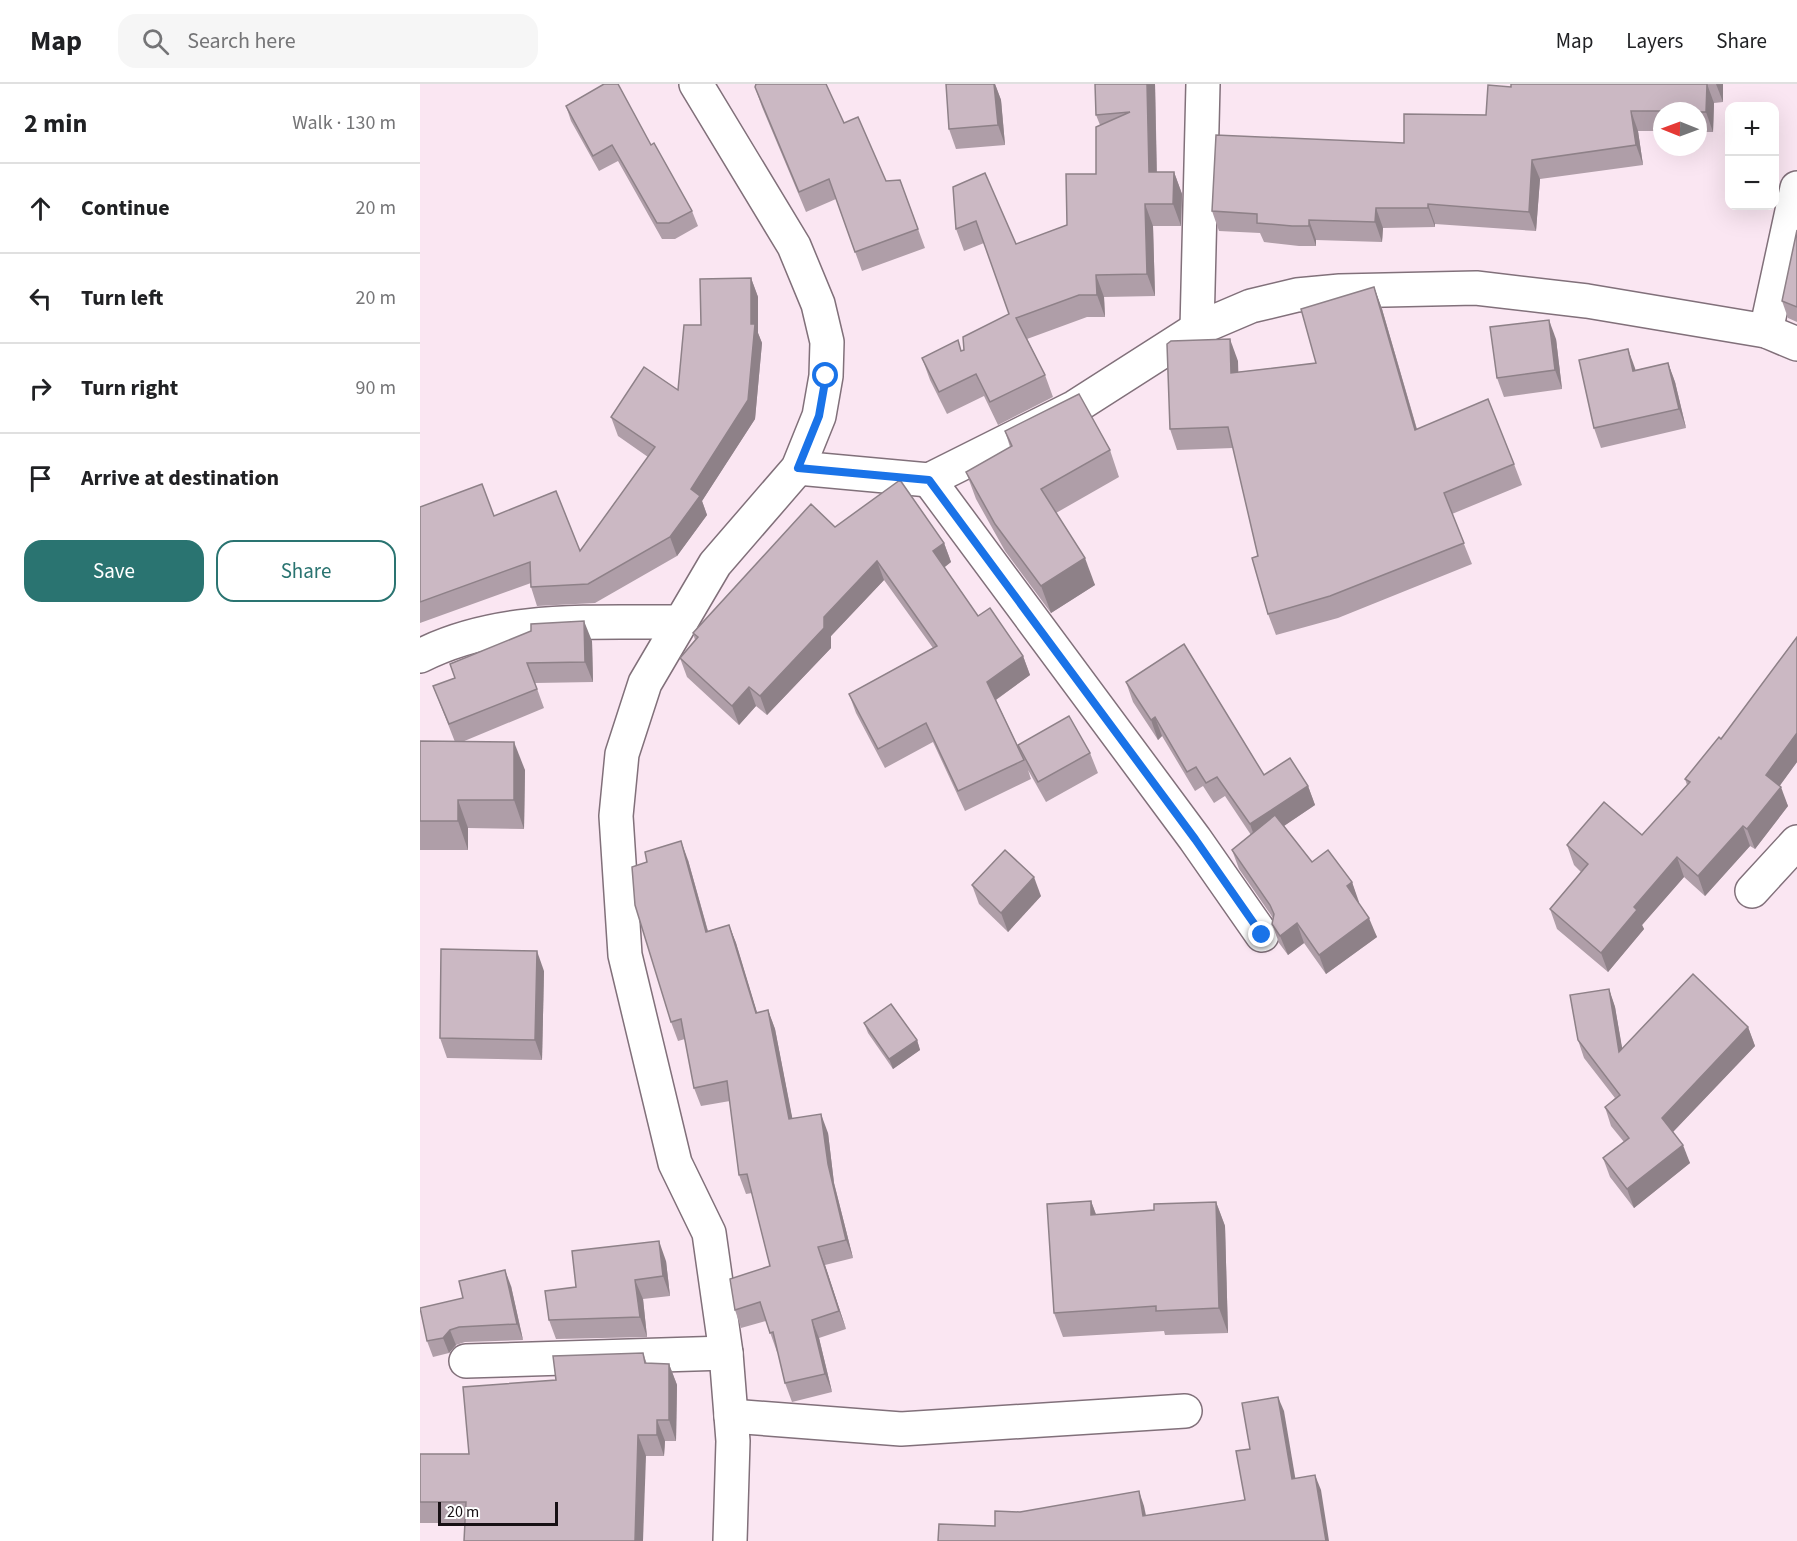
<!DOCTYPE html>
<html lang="en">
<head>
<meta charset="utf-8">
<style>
  :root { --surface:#fff; --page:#f6f6f6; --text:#202124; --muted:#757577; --line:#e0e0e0; --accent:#2a7471 }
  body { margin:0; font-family:"Source Sans 3",sans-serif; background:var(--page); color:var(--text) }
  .controls { position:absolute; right:18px; top:18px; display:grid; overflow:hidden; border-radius:12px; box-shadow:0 6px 24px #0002 }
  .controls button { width:54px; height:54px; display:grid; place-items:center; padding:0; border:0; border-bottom:2px solid var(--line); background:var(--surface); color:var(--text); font:30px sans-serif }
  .compass { position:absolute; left:1233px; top:18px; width:54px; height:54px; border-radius:50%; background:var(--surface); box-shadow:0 6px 24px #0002; rotate:271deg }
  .scale { position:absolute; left:18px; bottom:15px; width:120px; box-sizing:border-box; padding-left:6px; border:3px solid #171014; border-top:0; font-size:16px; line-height:21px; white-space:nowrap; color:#171014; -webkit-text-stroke:4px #fff; paint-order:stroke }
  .stop { position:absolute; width:18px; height:18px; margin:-14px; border:4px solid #1a73e8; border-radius:50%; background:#fff }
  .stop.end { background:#1a73e8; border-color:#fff; box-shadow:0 2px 6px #0008 }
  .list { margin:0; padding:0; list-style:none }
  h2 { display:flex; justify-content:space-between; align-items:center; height:78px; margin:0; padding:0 24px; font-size:26px }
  h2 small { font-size:20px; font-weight:400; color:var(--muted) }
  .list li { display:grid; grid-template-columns:39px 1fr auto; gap:18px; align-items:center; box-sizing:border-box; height:90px; padding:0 24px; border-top:2px solid var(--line) }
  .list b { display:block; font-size:22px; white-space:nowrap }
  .list em { font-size:20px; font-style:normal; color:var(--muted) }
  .actions { display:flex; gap:12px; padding:18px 24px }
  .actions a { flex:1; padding:14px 0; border:2px solid var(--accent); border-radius:18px; text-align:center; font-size:21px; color:var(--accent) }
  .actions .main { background:var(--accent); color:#fff }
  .icon { flex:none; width:33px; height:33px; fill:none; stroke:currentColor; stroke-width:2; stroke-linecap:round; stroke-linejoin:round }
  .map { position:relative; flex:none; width:1377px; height:1457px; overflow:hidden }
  header { display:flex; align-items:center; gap:36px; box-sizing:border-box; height:84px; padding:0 30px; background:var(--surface); border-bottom:2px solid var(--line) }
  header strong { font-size:28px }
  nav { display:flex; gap:33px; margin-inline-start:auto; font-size:21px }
  .search { width:420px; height:54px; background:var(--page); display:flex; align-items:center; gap:15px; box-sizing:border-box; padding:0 21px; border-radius:18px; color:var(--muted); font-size:22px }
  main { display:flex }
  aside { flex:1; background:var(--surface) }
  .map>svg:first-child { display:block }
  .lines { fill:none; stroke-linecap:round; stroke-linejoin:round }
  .street-casing { stroke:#81707a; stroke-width:36 }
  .street { stroke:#fff; stroke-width:33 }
  .wall { fill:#af9ea8 }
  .shaded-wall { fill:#8e8188 }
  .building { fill:#cbb8c3; stroke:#8e8188; stroke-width:1.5 }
  .route { stroke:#1a73e8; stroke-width:8 }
</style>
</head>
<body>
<header>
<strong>Map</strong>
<div class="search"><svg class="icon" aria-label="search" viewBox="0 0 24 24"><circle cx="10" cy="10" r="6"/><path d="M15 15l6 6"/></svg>Search here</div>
<nav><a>Map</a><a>Layers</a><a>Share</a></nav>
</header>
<main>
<aside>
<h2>2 min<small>Walk · 130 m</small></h2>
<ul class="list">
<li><svg class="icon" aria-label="ahead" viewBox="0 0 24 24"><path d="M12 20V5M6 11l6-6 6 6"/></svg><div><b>Continue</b></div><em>20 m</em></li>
<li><svg class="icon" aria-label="left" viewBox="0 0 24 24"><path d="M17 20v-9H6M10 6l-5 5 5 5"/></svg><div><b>Turn left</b></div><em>20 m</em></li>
<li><svg class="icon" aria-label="right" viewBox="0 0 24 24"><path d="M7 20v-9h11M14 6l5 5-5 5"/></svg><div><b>Turn right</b></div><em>90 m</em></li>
<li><svg class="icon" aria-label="arrive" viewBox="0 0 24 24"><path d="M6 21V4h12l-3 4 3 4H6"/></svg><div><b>Arrive at destination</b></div></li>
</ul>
<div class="actions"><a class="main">Save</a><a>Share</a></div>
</aside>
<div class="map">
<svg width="1377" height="1457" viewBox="0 0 1377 1457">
  <rect width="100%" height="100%" fill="#fae6f2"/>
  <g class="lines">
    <g class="street-casing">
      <g id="street">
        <polyline points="276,0 374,162 398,220 407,258 406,292 399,332 378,384 295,480 225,599 202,670 196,732 205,871 255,1079 289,1149 306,1269 313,1357 310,1457"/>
        <polyline points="777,245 783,0"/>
        <polyline points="1346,247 1377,104"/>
        <polyline points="378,384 509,396 655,323 777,245 831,222 877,211 920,207 1056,204 1167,217 1346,247 1377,260"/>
        <polyline points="509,396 775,755 842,851"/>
        <path d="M0,572c81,-41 173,-33 261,-34"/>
        <polyline points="1332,807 1377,758"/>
        <polyline points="46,1277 306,1269"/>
        <polyline points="311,1332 481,1345 765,1327"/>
      </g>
    </g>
    <use href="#street" class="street"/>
  </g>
  <g class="wall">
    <polygon points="526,0 575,0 581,16 585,61 536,65 529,45"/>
    <polygon points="735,0 737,88 754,88 762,110 761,142 733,142 735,212 684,213 685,233 667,233 607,255 625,291 633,313 578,341 564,312 527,330 510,296 502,274 544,266 589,230 564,159 544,167 536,145 533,103 596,160 647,141 676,90 680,41 676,31"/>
    <polygon points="1091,0 1303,0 1303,18 1294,19 1293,48 1278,48 1278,27 1242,27 1242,47 1218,47 1223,81 1120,95 1116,147 1015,140 1015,143 963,144 962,158 896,156 896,162 879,162 844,158 840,149 799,147 792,127 1066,31 1091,3"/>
    <polygon points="335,3 424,39 466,97 480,96 505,164 442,187 416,115 386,128 342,23"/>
    <polygon points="146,22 231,61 272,127 278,142 255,155 242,155 198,77 179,87 151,37"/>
    <polygon points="1377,146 1377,238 1368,234 1362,217"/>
    <polygon points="331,194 338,213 338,249 342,259 335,335 282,417 287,431 257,472 175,519 117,522 111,503 111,499 0,539 0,423 74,432 160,467 228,373 198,352 191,333 258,306 281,241"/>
    <polygon points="954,203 962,225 997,345 1094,380 1102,401 1032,430 1052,480 918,534 856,551 848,530 838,472 813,364 757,366 750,345 818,277 818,288 896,279"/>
    <polygon points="1136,255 1142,305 1084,313 1077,294"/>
    <polygon points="1248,279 1255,298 1266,344 1181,364 1174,344 1216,286"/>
    <polygon points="585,347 690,366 699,393 636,429 675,501 631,529 585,467 556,415 546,388 590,363"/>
    <polygon points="415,443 524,459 531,478 524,483 558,532 603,572 610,591 576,616 600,667 598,661 670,669 678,689 626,718 608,686 611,695 545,727 513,658 465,684 436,629 429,610 513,564 464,496 411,552 411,564 347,631 336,622 319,641 267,593 260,574 275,556 273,549"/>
    <polygon points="1377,553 1377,678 1359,702 1368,722 1335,765 1330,762 1285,812 1264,793 1222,841 1224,845 1188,888 1137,845 1130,825 1161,788 1154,781 1147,761 1222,751 1267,701 1265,695 1301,655"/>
    <polygon points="172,557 173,598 115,599 124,624 42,658 105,686 104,745 48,744 48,766 0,766 0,657 35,658 13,602"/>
    <polygon points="706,598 844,691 888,702 895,721 864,742 892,778 932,798 938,818 957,853 906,890 884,859 868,871 859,859 852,840 853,834 819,785 812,766 831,751 805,712 794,719 783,702 775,707 742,652 738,656 713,618"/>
    <polygon points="268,776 288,847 309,841 316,859 337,929 348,926 355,945 372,1034 408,1049 414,1099 433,1174 405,1181 426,1245 399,1254 412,1308 372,1318 365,1299 358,1268 357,1268 346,1237 321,1244 315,1226 350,1182 332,1109 326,1110 319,1091 310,1017 281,1022 274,1004 265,955 258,957 251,938 227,778"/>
    <polygon points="552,801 621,812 588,848 559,820"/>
    <polygon points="124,887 122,976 27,974 20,954"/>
    <polygon points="1189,905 1195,923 1202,965 1328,943 1335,962 1253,1048 1270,1079 1214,1124 1190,1093 1183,1074 1204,1058 1191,1042 1185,1023 1195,1014 1164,974 1158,956"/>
    <polygon points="444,939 497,956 500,966 473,985 448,949"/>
    <polygon points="671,1117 676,1131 734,1126 796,1118 805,1142 808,1249 745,1251 744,1247 643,1253 634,1229"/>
    <polygon points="246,1177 250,1212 223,1215 227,1253 136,1255 129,1236 156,1203"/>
    <polygon points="91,1202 103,1256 45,1258 36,1261 29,1269 13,1273 7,1257 43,1214"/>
    <polygon points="223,1269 227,1280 249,1280 257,1301 256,1357 245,1357 244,1372 226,1372 45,1439 0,1439 0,1370 49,1370 136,1296"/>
  </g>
  <g class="shaded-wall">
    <polygon points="574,0 575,0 581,16 585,61 578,41"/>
    <polygon points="727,0 735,0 737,110 729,88"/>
    <polygon points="1287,0 1294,19 1293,48 1286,28"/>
    <polygon points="1296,0 1303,0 1303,18"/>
    <polygon points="1211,27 1218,47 1223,81 1216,61"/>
    <polygon points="1112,76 1120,95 1116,147 1109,128"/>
    <polygon points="754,88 762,110 761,142 753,120"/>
    <polygon points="725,120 733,142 735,212 727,190"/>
    <polygon points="1008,120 1015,140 1015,143 1008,124"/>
    <polygon points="956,124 963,144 962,158 955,138"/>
    <polygon points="889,136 896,156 896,162 889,142"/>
    <polygon points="676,191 684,213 685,233 677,211"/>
    <polygon points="331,194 338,213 338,249 342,259 335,335 282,417 287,431 257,472 250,453 271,405 331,240"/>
    <polygon points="954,203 962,225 1003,367 995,346"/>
    <polygon points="1129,236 1136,255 1142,305 1135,286"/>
    <polygon points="810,255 818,277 819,310 811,289"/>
    <polygon points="1208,265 1215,284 1220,306 1213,287"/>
    <polygon points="1248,279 1255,298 1266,344 1259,325"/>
    <polygon points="524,459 531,478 520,487 513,467"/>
    <polygon points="665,474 675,501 631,529 621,502"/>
    <polygon points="457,477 464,496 411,552 411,564 347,631 340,612 404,533"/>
    <polygon points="164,537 172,557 173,598 165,578"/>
    <polygon points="603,572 610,591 574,617 567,598"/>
    <polygon points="329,603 336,622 319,641 312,622"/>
    <polygon points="735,633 742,652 738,656 731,636"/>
    <polygon points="1377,649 1377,678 1353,711 1346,691"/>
    <polygon points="94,658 105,686 104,745 94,716"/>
    <polygon points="888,702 895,721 837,760 830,740"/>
    <polygon points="1361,703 1368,722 1335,765 1327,745"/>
    <polygon points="38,716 48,744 48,766 38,737"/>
    <polygon points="1323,742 1330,762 1285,812 1278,792"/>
    <polygon points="261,757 268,776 293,866 286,848"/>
    <polygon points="1257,773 1264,793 1222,841 1224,845 1188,888 1181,869 1214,823"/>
    <polygon points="614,793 621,812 588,848 581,829"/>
    <polygon points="932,798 939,818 934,822 927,802"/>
    <polygon points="949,834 957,853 906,890 899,871"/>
    <polygon points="877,839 884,859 868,871 860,852"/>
    <polygon points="309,841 316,859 343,948 336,929"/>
    <polygon points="117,867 124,887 122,976 115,956"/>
    <polygon points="1189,905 1195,923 1206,986 1199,968"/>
    <polygon points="348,926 355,945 376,1053 369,1035"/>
    <polygon points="1328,943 1335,962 1249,1052 1242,1034"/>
    <polygon points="497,956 500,966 473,985 469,975"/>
    <polygon points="401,1030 408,1049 414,1099 433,1174 426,1156 408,1080"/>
    <polygon points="1263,1061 1270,1079 1214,1124 1207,1105"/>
    <polygon points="671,1117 680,1141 671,1131"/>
    <polygon points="796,1118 805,1142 808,1249 799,1224"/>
    <polygon points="239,1157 246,1177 250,1212 243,1192"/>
    <polygon points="398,1163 405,1181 426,1245 419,1227"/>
    <polygon points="85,1186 91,1202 103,1256 97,1240"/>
    <polygon points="215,1196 223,1215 227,1253 220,1233"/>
    <polygon points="392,1236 399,1254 412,1308 405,1290"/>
    <polygon points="30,1246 36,1261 29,1269 23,1254"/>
    <polygon points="249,1280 257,1301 256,1357 249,1336"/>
    <polygon points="858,1313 864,1327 878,1410 872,1395"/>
    <polygon points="237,1336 245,1357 244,1372 237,1351"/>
    <polygon points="218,1351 226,1372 223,1457 215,1457"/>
    <polygon points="895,1391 901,1406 909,1457 906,1457"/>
    <polygon points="719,1407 724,1422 729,1446 723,1432"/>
  </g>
  <g class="building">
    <polygon points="184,0 198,0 231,61 234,59 272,127 249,139 237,139 192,61 173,72 146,22"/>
    <polygon points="336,0 406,0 424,39 438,33 466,97 480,96 498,145 435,168 409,95 379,108 335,3"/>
    <polygon points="526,0 574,0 578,41 529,45"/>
    <polygon points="675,0 727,0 729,88 754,88 753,120 725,120 727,190 676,191 677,211 659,211 596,234 625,291 570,318 556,290 519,308 502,274 538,256 541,267 544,266 543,253 589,230 556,137 536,145 533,103 565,89 596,160 647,141 646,90 676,90 676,43 710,28 676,31"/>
    <polygon points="1091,0 1287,0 1286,28 1278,28 1278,27 1211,27 1216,61 1112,76 1109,128 1008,120 1008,124 956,124 955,138 889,136 889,142 872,142 837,139 837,130 792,127 796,51 984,59 984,30 1066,31 1068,1 1091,3"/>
    <polygon points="1377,146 1377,223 1362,217"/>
    <polygon points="331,194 331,240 335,240 328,316 271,405 280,412 250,453 168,500 111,503 110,478 0,518 0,423 62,400 74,432 136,407 160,467 235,363 191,333 224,283 258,306 264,241 281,241 280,195"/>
    <polygon points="954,203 995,346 1068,315 1094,380 1024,409 1044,459 910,512 848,530 832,474 838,472 808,343 750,345 747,260 751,257 810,255 811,289 896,279 881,225"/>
    <polygon points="1129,236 1135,286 1077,294 1070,243"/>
    <polygon points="1208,265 1213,287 1248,279 1259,325 1174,344 1159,276"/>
    <polygon points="659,310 690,366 621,405 665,474 621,502 575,440 546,388 592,362 585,347"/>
    <polygon points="480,396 524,459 513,467 558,532 570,524 603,572 567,598 604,676 538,707 506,639 458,665 429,610 517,562 457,477 404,533 404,544 340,612 329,603 312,622 260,574 278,553 273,549 391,420 415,443"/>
    <polygon points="164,537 165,578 107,579 117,605 29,640 13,602 35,594 30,580 111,547 111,540"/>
    <polygon points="1377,553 1377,649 1346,691 1361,703 1327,745 1323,742 1278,792 1257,773 1214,823 1217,826 1181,869 1130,825 1168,780 1147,761 1184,718 1222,751 1270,698 1265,695 1299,653 1301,655"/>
    <polygon points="764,560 844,691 870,674 888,702 830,740 797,693 786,699 776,683 767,688 735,633 731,636 706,598"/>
    <polygon points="649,632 670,669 618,698 598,661"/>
    <polygon points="0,657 94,658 94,716 38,716 38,737 0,737"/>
    <polygon points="855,731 892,778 908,766 932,798 927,802 949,834 899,871 877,839 860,852 852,840 854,830 850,821 812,766"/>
    <polygon points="261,757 286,848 309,841 336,929 348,926 369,1035 401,1030 408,1080 426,1156 398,1163 419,1227 392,1236 405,1290 365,1299 353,1248 350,1249 340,1218 315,1226 310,1195 350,1182 327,1090 319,1091 307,997 274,1004 261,935 251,938 215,821 212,783 227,778 225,768"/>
    <polygon points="585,766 614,793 581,829 552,801"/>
    <polygon points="21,865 117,867 115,956 20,954"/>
    <polygon points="1273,890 1328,943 1242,1034 1263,1061 1207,1105 1183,1074 1209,1054 1185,1023 1200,1011 1158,956 1150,911 1189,905 1199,968"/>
    <polygon points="471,920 497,956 469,975 444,939"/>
    <polygon points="671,1117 671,1131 734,1126 734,1120 796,1118 799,1224 736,1227 736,1222 634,1229 627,1120"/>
    <polygon points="239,1157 243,1192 215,1196 220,1233 129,1236 125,1207 156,1203 152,1167"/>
    <polygon points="85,1186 97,1240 39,1243 30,1246 23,1254 7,1257 0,1224 43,1214 39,1197"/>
    <polygon points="223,1269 225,1279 249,1280 249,1336 237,1336 237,1351 218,1351 215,1457 44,1457 46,1418 0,1418 0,1370 49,1370 43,1303 136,1296 133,1272"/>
    <polygon points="858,1313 872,1395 895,1391 906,1457 518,1457 519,1440 575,1442 575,1427 600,1428 719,1407 723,1432 825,1416 816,1367 830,1365 822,1319"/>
  </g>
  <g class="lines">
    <polyline class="route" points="406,292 399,332 378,384 509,396 775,755 842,851"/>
  </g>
</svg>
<div class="controls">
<button>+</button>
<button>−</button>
</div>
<svg class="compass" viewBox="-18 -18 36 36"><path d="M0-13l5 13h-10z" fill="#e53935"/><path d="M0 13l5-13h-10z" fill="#757577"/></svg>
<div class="scale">20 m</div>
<div class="stop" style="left:406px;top:292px"></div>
<div class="stop end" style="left:842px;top:851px"></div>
</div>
</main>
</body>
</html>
